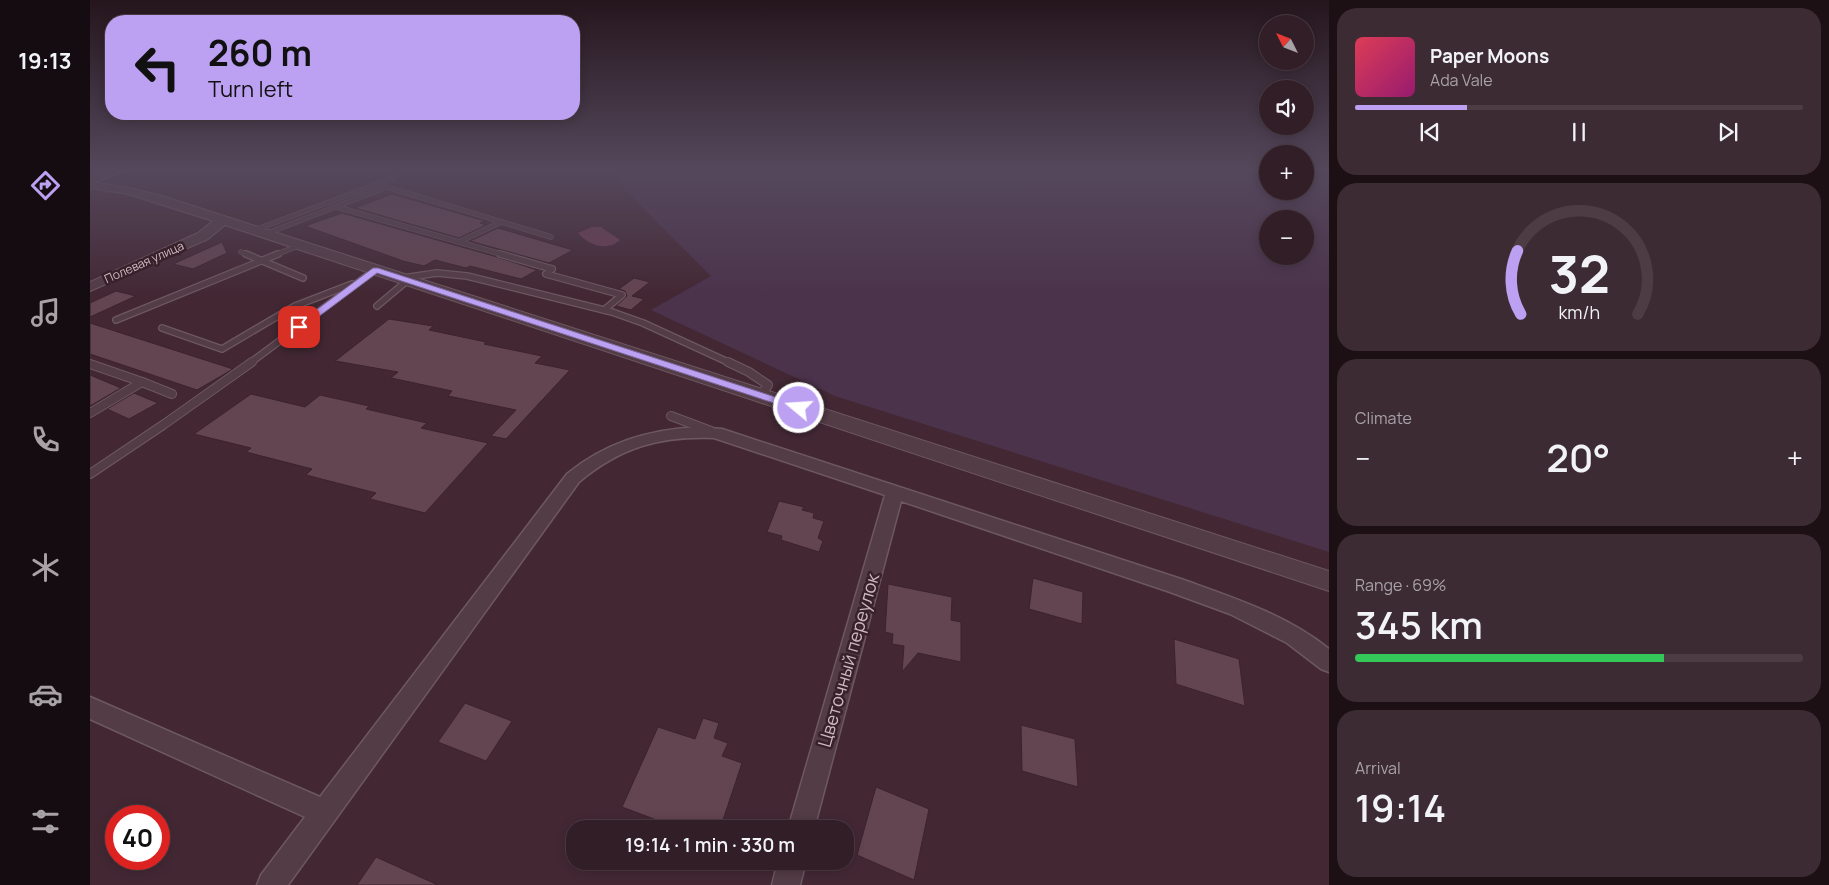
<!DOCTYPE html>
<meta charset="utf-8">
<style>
:root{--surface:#321e27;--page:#3d2b33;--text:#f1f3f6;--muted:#a8a2a7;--line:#4d3c44;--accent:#bca0f2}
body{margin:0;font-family:Manrope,sans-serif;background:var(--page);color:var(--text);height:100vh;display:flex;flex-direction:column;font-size:19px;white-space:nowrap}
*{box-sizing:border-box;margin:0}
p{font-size:16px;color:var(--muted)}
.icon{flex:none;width:28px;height:28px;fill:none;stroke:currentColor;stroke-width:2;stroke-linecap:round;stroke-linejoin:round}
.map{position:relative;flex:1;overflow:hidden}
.details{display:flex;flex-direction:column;gap:8px;padding:8px;background:#1c1015;width:500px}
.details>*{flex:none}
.hud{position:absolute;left:15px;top:15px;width:475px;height:105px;border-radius:20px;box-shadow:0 2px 12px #0003,0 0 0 1px var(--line);background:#bca0f2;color:#111;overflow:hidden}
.needle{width:32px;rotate:312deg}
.tools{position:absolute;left:1169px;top:15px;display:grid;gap:10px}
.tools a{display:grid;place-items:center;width:55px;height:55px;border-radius:50%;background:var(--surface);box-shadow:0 2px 12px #0003,0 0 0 1px var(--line);font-size:25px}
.speed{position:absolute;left:15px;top:805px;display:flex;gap:10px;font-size:25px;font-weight:700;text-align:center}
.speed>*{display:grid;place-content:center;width:65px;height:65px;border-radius:50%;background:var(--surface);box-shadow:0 2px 12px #0003,0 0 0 1px var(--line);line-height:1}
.speed .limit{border:8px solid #d22;background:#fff;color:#111}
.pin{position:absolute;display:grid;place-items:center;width:42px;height:42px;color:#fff;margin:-21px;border-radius:10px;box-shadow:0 2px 8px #0006}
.me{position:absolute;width:55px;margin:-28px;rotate:288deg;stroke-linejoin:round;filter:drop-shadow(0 0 4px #0008)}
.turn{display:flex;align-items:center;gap:18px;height:105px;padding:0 20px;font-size:22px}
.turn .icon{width:65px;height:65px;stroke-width:2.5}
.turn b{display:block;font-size:35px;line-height:42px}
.big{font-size:38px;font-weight:600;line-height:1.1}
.details .card{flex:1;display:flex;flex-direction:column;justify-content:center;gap:8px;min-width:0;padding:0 18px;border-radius:20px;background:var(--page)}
.details .dial{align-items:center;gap:0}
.dial svg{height:130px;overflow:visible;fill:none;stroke:var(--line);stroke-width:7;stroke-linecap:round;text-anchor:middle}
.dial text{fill:var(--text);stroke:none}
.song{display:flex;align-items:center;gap:15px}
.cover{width:60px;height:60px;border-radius:8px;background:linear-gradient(135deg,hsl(350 70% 55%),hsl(320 70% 35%))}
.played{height:5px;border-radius:2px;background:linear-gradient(90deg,var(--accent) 25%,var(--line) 25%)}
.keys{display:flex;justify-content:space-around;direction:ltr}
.heat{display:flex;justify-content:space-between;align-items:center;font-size:28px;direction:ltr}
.charge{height:8px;border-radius:4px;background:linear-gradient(90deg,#34c759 69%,var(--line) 0)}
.trip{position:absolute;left:476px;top:820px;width:288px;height:50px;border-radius:20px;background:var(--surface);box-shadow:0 2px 12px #0003,0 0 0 1px var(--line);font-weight:600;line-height:50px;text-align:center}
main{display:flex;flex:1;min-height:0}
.tab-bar{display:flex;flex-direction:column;width:90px;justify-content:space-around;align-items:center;background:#140c10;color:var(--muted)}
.tab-bar .icon{width:35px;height:35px}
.tab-bar .on{color:var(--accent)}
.tab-bar b{font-size:22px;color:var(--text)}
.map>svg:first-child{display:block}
</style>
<main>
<nav class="tab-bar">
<b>19:13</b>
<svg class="icon on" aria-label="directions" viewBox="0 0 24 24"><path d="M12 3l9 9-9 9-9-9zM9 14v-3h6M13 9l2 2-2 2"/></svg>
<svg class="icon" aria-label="music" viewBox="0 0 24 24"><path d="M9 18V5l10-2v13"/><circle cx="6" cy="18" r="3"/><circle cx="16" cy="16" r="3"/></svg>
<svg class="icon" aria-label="phone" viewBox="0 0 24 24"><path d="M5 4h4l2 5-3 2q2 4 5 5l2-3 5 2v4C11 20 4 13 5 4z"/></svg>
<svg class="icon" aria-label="climate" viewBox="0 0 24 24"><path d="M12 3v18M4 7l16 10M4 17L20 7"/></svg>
<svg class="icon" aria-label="car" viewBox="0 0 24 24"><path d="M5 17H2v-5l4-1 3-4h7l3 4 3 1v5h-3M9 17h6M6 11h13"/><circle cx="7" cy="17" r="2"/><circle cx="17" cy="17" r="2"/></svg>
<svg class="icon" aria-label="filters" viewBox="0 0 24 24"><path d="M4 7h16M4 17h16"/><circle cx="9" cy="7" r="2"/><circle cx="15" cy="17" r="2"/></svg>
</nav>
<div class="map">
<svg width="1239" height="885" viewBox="0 0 1239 885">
<rect width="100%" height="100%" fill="#432834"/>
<path fill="#4b334c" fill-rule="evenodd" d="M 522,169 L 1177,169 L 1178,191 L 1215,191 L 1215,169 L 1239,169 L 1239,552 L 745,396 L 561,310 L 621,276 L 537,192 ZM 1178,219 L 1215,219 L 1215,256 L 1178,256 Z"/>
<path fill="#6a3c50" d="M 502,227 L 511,227 L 530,240 C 517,252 498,245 488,233 Z"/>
<g fill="#634451" stroke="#3b232d">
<polygon points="302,194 395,221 390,223 396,225 369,238 265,208"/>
<polygon points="252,213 407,257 447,270 431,279 380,266 376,268 345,260 334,266 313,261 215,226"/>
<polygon points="408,228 483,250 459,263 380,241"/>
<polygon points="132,242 137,253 103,269 83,264"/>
<polygon points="544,278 560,282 542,296 554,299 541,310 526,306 537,296 535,291 529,289"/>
<polygon points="26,291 46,296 0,317 0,303"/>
<polygon points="299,319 343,326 339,330 396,342 394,344 452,356 445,363 480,370 416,439 401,436 426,410 358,396 362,391 301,378 308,372 245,361"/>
<polygon points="0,323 143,369 107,390 0,354"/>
<polygon points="0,375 31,388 0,406"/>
<polygon points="44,393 68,403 39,419 17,409"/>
<polygon points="161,394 215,407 230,395 279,406 276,409 337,423 331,428 398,443 335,513 280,499 286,493 216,475 222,469 156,452 161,448 104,434"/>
<polygon points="689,501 714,507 712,510 724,513 723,518 734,521 728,538 733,541 729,552 691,540 692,536 677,532"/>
<polygon points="943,578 993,592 992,624 939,609"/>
<polygon points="798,584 862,597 861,620 871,622 871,662 828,653 812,672 814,646 802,644 803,634 795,632"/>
<polygon points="1084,639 1149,659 1155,706 1086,684"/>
<polygon points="375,703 422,721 396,761 348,742"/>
<polygon points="613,718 629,723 624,738 638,743 632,756 652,763 630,829 578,829 580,825 532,807 568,727 605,739"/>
<polygon points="931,725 985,739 988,787 932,771"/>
<polygon points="786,787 839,809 824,880 767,855"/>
<polygon points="286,857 348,885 267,885"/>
</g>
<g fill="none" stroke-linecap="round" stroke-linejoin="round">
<g stroke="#6d5861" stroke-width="5.5">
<g id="service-far2">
<polyline points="247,207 414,255"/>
<polyline points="165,230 303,178 311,169"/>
<polyline points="175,234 297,187 461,237"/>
<polyline points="369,242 411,222"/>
<polyline points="151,252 159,255"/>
<polyline points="185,255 210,245"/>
</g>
</g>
<g stroke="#6d5861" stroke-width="8">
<g id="service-far1">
<polyline points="156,254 213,278"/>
<polyline points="410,254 462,269"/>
<polyline points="462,269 456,274 532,295 514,310"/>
<polyline points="313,278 347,273 377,276 522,312 553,323 640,363"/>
<polyline points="287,306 318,280"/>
<polyline points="26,320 188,254"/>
<polyline points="72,328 132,349 205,306 262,284"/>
<polyline points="160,363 285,270"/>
</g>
</g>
<g stroke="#6d5861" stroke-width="10">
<g id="service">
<polyline points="638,362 659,372 678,385 671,396"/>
<polyline points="0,364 52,382"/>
<polyline points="0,413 52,382 82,394"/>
<polyline points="581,416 621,431"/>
<polyline points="0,474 73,425 162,362"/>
</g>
</g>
<g stroke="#6d5861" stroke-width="3">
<g id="minor">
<polygon points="25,169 38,169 0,184 0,178"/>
<path d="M 607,427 L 632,429 L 1094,580 C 1144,598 1197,615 1239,649 L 1239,672 L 1231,669 L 1197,643 L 1140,614 L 1080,592 L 811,501 L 724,829 L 698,829 L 795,495 L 624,438 C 570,436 531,447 489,482 L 198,885 L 167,885 L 171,875 L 215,817 L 0,719 L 0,697 L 230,797 L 477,474 C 515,443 557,430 607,427 Z"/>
<polygon points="688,861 716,861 710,885 682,885"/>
</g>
</g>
<g stroke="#6d5861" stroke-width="2">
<polygon id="tertiary" points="0,182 39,188 72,196 1239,571 1239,591 135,225 118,239 0,291 0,282 108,233 123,221 38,194 0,188"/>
</g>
<use href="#service-far2" stroke="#533c46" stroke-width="4.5"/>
<use href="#service-far1" stroke="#533c46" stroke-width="5.5"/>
<use href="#service" stroke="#533c46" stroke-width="8"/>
<use href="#minor" fill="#533c46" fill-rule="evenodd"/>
<use href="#tertiary" fill="#533c46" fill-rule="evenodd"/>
</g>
<linearGradient id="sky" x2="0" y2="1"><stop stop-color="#25161d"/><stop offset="0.58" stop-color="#55485c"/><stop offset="1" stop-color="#55485c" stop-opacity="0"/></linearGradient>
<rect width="1239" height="293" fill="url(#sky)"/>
<polygon fill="#bca0f2" stroke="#7a689d" points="283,268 288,268 713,406 714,408 713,410 705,410 287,273 212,329 206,329 206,325"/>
<g text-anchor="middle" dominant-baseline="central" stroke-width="5" stroke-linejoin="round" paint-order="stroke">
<g font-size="12" fill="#cdbac1" stroke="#39212b">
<text transform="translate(54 262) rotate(-24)">Полевая улица</text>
</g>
<g font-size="18" fill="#cdbac1" stroke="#39212b">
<text transform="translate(758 660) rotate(-74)">Цветочный переулок</text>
</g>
</g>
</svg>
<div class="tools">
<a><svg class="needle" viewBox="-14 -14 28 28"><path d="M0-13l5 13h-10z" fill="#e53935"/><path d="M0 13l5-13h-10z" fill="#a8a2a7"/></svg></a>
<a><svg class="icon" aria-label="sound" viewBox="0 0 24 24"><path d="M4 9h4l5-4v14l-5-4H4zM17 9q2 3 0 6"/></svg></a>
<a>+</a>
<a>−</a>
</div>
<div class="speed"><div class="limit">40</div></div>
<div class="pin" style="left:209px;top:327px;background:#d93025"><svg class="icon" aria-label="arrive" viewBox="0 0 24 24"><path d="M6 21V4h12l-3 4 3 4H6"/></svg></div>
<svg class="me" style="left:709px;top:408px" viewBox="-20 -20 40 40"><circle r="17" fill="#bca0f2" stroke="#fff" stroke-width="3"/><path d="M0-11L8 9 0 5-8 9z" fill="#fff"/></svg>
<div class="trip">19:14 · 1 min · 330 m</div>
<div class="hud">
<div class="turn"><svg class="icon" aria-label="left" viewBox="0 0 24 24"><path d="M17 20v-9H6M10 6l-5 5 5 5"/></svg><div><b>260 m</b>Turn left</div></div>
</div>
</div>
<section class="details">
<div class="card">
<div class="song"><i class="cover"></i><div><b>Paper Moons</b><p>Ada Vale</p></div></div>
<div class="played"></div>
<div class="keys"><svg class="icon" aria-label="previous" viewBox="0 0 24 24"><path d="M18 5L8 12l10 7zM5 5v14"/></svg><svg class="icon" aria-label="pause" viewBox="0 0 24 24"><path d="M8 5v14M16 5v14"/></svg><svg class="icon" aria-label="next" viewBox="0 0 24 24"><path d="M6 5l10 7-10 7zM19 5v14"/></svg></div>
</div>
<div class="card dial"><svg viewBox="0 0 100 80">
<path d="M14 69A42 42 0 1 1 86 69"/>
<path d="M14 69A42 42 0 0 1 12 30" stroke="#bca0f2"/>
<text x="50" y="56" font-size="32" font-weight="700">32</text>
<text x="50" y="72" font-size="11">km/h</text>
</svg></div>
<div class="card"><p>Climate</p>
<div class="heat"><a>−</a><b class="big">20°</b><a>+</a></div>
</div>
<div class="card"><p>Range · 69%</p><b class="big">345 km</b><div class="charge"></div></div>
<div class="card"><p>Arrival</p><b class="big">19:14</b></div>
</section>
</main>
